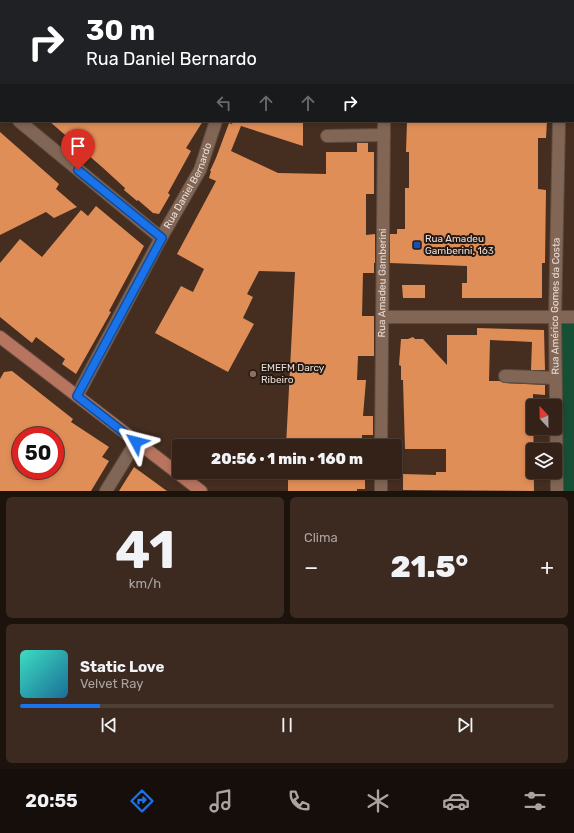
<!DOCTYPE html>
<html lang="pt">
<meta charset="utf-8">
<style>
:root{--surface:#342218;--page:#3c2a21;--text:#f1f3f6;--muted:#a9a4a2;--line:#4e3f37;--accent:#1a73e8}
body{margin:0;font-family:Rubik,sans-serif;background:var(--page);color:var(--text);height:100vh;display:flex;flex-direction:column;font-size:15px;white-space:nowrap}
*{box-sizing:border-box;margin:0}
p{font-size:13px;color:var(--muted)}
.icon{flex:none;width:22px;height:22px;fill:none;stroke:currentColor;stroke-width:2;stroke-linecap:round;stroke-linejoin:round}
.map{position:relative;height:491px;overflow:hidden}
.panel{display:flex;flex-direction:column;gap:6px;padding:6px;background:#1d130d;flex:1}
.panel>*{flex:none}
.guide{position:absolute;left:0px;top:0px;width:574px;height:122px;box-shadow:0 2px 6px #0003,0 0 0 1px var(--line);background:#202124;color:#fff;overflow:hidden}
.needle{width:26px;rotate:338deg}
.buttons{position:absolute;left:526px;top:399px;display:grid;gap:8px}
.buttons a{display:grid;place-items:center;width:36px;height:36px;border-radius:4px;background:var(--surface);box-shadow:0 2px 6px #0003,0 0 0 1px var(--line);font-size:20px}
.speed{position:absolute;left:12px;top:427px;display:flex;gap:8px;font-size:20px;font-weight:700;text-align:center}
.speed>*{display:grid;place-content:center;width:52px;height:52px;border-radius:50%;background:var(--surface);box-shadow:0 2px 6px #0003,0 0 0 1px var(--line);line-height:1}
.speed .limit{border:6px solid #d22;background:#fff;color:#111}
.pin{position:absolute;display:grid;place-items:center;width:34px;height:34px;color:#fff;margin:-41px -17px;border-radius:50% 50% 50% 0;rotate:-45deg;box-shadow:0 0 4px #0007}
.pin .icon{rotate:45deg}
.me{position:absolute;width:44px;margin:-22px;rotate:308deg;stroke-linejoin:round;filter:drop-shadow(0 0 3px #0008)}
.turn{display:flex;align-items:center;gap:14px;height:84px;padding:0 20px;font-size:18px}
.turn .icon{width:52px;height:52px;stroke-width:2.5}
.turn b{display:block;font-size:28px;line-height:34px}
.lanes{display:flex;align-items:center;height:38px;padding:0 20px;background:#0003;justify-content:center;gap:20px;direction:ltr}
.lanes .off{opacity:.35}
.big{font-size:30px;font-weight:800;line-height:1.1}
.panel .card{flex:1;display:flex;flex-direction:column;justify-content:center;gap:6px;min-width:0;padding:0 14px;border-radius:6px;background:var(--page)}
.panel .dial{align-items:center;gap:0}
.dial b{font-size:52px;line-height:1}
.song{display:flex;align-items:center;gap:12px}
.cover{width:48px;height:48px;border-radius:6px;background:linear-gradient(135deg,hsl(170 70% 55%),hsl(200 70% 35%))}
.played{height:4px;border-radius:2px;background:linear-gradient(90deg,var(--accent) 15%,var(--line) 15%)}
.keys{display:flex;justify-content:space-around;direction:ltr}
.heat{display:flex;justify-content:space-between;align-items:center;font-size:22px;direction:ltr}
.panel .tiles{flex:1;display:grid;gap:6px;grid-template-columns:1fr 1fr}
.card:last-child{grid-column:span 2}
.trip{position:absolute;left:172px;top:439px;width:230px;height:40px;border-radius:4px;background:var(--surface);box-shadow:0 2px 6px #0003,0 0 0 1px var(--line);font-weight:800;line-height:40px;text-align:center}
.tabs{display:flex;height:64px;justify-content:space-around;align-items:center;background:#150e0a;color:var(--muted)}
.tabs .icon{width:28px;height:28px}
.tabs .current{color:var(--accent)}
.tabs b{font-size:18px;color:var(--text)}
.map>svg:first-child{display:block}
</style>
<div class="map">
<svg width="574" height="491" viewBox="0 0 574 491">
<rect width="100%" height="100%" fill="#452e20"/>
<polygon fill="#164f33" points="555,314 574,314 574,491 558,491"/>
<g fill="#e08e58" fill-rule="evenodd">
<polygon points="49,121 203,121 186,148 191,151 168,193 170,195 159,214 153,213 138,200 137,201 124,190 125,188 102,167"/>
<polygon points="233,121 303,121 303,146 241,126 231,151 278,173 326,174 326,152 357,152 357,143 368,143 368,152 374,152 374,194 366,194 366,235 375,234 375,263 374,263 374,273 363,273 362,316 374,316 374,356 358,356 357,380 366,380 363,416 373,416 373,435 362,435 362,446 286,446 295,272 259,271 247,294 253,297 243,318 254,324 228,372 155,333 181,286 193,292 204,269 177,254 216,181 209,178 211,171 210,171 216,158 229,123 232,124"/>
<polygon points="407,121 547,121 546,138 538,138 538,189 546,190 545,263 542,263 542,298 462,298 462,283 467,283 467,266 390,263 390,234 397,234 397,229 405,229 405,188 409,188 409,152 406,152"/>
<polygon points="0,132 59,184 56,189 77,207 54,218 46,212 0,235"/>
<polygon points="96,206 144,246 109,311 111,312 76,374 62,364 65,359 36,337 32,343 0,317 0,263 20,239 42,257 81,210 88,216"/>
<polygon points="402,285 425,285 425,298 403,298"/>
<polygon points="477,328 544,330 545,370 531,370 532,342 490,340 489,381 500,381 505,383 545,385 545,395 533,394 534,491 403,490 403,474 436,475 436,472 446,472 446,449 405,449 403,380 401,380 401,366 399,365 401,339 408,339 413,337 415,339 423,339 447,365 447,335 477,335"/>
<path d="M 12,371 L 73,419 L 71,422 L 109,447 L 102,457 L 109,461 L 91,491 L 0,491 L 0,379 L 4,372 ZM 21,436 L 55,436 L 55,470 L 21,470 Z"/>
<polygon points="134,467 167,491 119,491"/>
<polygon points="288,472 365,472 365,489 357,489 357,491 288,491"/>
</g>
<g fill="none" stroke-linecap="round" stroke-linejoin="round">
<g stroke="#614d41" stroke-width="14">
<g id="minor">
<polyline points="225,0 225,1"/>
<polyline points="385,1 385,0"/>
<polyline points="562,1 562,0"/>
<polyline points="19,121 161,238"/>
<polyline points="327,136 384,135"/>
<polyline points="382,317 574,317"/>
<polyline points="505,376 555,378"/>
<path id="s1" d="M 77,396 L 161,238 L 200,170 L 216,121"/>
<path id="s2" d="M 381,446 L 384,121"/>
<polyline points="106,491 136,442"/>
<polyline points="381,491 381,472"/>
<path id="s3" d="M 557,491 L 555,318 L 559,121"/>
</g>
</g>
<g stroke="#614d41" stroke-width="14">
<g id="major">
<polyline points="163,1 164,0"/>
<polyline points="193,1 195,0"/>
<polyline points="0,102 1,102"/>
<polyline points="0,337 201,491"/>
</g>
</g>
<use href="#minor" stroke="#816656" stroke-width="12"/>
<use href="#major" stroke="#b7745e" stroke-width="12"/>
</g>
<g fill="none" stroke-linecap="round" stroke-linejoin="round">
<g stroke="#114b97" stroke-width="10">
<polyline id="route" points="78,170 162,238 77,396 136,442"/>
</g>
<use href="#route" stroke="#1a73e8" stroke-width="7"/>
</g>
<rect fill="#1a4fb4" stroke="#241913" stroke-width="1.5" x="413" y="241" width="8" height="8" rx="2"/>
<circle fill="#8d6e63" stroke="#241913" stroke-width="1.5" cx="253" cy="374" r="4"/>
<g text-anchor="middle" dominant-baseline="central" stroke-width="4" stroke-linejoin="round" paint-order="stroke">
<g font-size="10" fill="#ebdcd3" stroke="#241913">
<text stroke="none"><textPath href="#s1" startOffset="238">Rua Daniel Bernardo</textPath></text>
<text stroke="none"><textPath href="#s2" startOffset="163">Rua Amadeu Gamberini</textPath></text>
<text stroke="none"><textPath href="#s3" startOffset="185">Rua Américo Gomes da Costa</textPath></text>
</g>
<g font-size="10" fill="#ebdcd3" stroke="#241913" text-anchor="start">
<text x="425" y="239">Rua Amadeu<tspan x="425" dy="12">Gamberini, 163</tspan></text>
<text x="261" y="368">EMEFM Darcy<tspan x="261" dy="12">Ribeiro</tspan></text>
</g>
</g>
</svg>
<div class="buttons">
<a><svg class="needle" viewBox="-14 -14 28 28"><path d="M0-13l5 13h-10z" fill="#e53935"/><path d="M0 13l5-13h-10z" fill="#a9a4a2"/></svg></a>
<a><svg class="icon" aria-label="layers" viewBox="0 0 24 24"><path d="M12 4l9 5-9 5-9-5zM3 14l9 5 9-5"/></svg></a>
</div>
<div class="speed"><div class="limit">50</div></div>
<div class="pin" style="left:78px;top:170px;background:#d93025"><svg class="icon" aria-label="arrive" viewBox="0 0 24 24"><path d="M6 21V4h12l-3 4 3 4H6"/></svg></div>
<svg class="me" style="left:136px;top:442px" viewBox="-20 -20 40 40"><path d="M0-17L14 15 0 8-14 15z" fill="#1a73e8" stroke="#fff" stroke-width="4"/></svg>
<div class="trip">20:56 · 1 min · 160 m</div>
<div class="guide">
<div class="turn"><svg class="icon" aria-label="right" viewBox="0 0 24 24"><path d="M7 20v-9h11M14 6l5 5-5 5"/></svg><div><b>30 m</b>Rua Daniel Bernardo</div></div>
<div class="lanes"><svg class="icon off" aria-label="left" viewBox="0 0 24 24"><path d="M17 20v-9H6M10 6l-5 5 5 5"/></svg><svg class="icon off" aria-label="ahead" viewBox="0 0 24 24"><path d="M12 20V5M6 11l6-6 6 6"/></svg><svg class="icon off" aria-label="ahead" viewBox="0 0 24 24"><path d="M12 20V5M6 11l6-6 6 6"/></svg><svg class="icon" aria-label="right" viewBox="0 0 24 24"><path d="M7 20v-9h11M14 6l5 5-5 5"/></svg></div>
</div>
</div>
<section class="panel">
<div class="tiles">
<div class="card dial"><b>41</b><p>km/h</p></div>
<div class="card"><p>Clima</p>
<div class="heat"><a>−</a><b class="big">21.5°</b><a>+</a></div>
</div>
<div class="card">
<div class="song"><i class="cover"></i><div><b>Static Love</b><p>Velvet Ray</p></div></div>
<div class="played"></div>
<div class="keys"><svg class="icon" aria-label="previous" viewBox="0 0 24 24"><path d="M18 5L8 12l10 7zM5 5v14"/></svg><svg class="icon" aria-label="pause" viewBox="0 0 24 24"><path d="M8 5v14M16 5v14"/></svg><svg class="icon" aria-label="next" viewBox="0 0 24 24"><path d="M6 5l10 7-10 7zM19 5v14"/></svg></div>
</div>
</div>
</section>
<nav class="tabs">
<b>20:55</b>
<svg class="icon current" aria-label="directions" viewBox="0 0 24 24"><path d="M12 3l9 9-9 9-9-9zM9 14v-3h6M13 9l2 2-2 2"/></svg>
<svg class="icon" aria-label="music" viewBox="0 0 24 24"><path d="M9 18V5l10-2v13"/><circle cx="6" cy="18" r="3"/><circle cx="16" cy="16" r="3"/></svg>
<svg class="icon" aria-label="phone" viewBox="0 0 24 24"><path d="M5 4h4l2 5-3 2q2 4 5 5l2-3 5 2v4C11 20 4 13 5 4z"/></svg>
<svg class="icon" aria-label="climate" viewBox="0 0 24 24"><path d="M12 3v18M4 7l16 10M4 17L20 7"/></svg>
<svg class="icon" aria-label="car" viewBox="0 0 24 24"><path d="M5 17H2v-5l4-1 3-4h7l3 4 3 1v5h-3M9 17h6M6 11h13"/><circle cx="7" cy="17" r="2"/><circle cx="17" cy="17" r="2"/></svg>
<svg class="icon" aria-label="filters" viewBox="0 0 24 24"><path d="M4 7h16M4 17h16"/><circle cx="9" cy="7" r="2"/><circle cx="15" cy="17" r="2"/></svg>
</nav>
